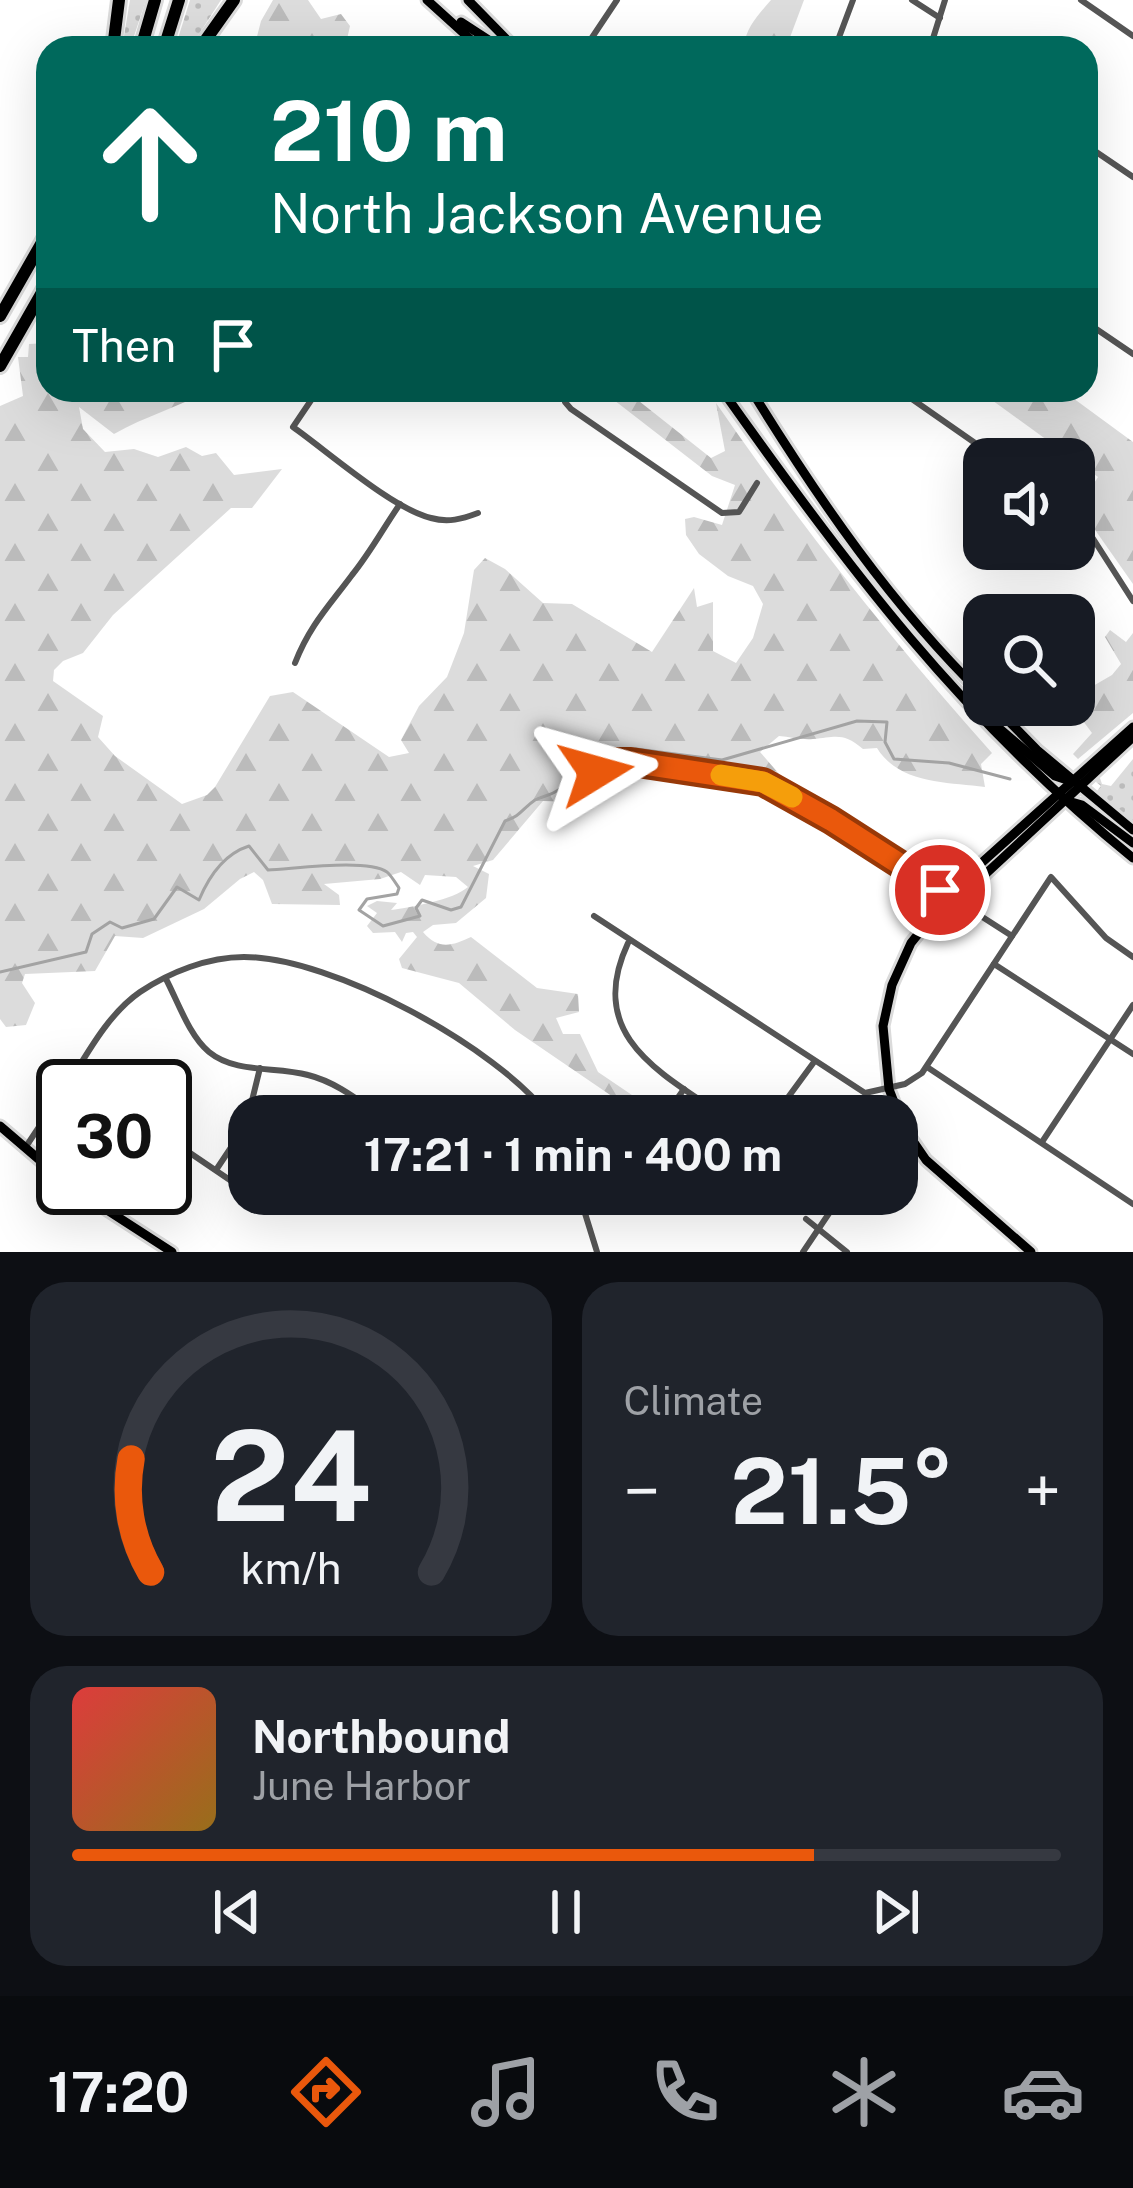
<!DOCTYPE html>
<meta charset="utf-8">
<style>
:root{--surface:#171b24;--page:#20242c;--text:#f1f3f6;--muted:#9ea1a6;--line:#363941;--accent:#ea580c}
body{margin:0;font-family:"Public Sans",sans-serif;background:var(--page);color:var(--text);height:100vh;display:flex;flex-direction:column;font-size:45px;white-space:nowrap}
*{box-sizing:border-box;margin:0}
p{font-size:39px;color:var(--muted)}
.icon{flex:none;width:66px;height:66px;fill:none;stroke:currentColor;stroke-width:2;stroke-linecap:round;stroke-linejoin:round}
.map{position:relative;height:1252px;overflow:hidden}
.drawer{display:flex;flex-direction:column;gap:30px;padding:30px;background:#0d0f14;flex:1}
.drawer>*{flex:none}
.banner{position:absolute;left:36px;top:36px;width:1062px;height:366px;border-radius:36px;box-shadow:0 12px 48px #0002;background:#00695c;color:#fff;overflow:hidden}
.fabs{position:absolute;left:963px;top:438px;display:grid;gap:24px}
.fabs a{display:grid;place-items:center;width:132px;height:132px;border-radius:24px;background:var(--surface);box-shadow:0 12px 48px #0002;font-size:60px}
.speed{position:absolute;left:36px;top:1059px;display:flex;gap:24px;font-size:60px;font-weight:700;text-align:center}
.speed>*{display:grid;place-content:center;width:156px;height:156px;border-radius:50%;background:var(--surface);box-shadow:0 12px 48px #0002;line-height:1}
.speed .limit{border:6px solid #111;border-radius:18px;background:#fff;color:#111}
.pin{position:absolute;display:grid;place-items:center;width:102px;height:102px;color:#fff;margin:-51px;border:6px solid #fff;border-radius:50%;box-shadow:0 3px 12px #0007}
.me{position:absolute;width:132px;margin:-66px;rotate:82deg;stroke-linejoin:round;filter:drop-shadow(0 0 9px #0008)}
.turn{display:flex;align-items:center;gap:42px;height:252px;padding:0 36px;font-size:54px}
.turn .icon{width:156px;height:156px;stroke-width:2.5}
.turn b{display:block;font-size:84px;line-height:102px}
.then{display:flex;align-items:center;height:114px;padding:0 36px;background:#0003;gap:24px;font-size:45px}
.big{font-size:90px;font-weight:700;line-height:1.1}
.drawer .tile{flex:1;display:flex;flex-direction:column;justify-content:center;gap:18px;min-width:0;padding:0 42px;border-radius:36px;background:var(--page)}
.drawer .dial{align-items:center;gap:0}
.dial svg{height:312px;overflow:visible;fill:none;stroke:var(--line);stroke-width:7;stroke-linecap:round;text-anchor:middle}
.dial text{fill:var(--text);stroke:none}
.song{display:flex;align-items:center;gap:36px}
.cover{width:144px;height:144px;border-radius:18px;background:linear-gradient(135deg,hsl(0 70% 55%),hsl(40 70% 35%))}
.played{height:12px;border-radius:6px;background:linear-gradient(90deg,var(--accent) 75%,var(--line) 75%)}
.keys{display:flex;justify-content:space-around;direction:ltr}
.heat{display:flex;justify-content:space-between;align-items:center;font-size:66px;direction:ltr}
.drawer .tiles{flex:1;display:grid;gap:30px;grid-template-columns:1fr 1fr}
.tile:last-child{grid-column:span 2}
.trip{position:absolute;left:228px;top:1095px;width:690px;height:120px;border-radius:36px;background:var(--surface);box-shadow:0 12px 48px #0002;font-weight:700;line-height:120px;text-align:center}
.dock{display:flex;height:192px;justify-content:space-around;align-items:center;background:#090b0e;color:var(--muted)}
.dock .icon{width:84px;height:84px}
.dock .active{color:var(--accent)}
.dock b{font-size:54px;color:var(--text)}
.map>svg:first-child{display:block}
</style>
<div class="map">
<svg width="1133" height="1252" viewBox="0 0 1133 1252">
<defs>
<pattern id="grass-dots" width="8" height="8" patternUnits="userSpaceOnUse" patternTransform="scale(3)"><rect width="8" height="8" fill="#dcdcdc"/><path d="M2 2h.1M6 6h.1" fill="none" stroke="#bbb" stroke-width="1.8" stroke-linecap="round"/></pattern>
<pattern id="forest-firs" width="22" height="20" patternUnits="userSpaceOnUse" patternTransform="scale(3)"><rect width="22" height="20" fill="#dcdcdc"/><path d="M5 1l3.5 6h-7zM16 11l3.5 6h-7z" fill="#bbb"/></pattern>
</defs>
<rect width="100%" height="100%" fill="#fff"/>
<g fill="url(#grass-dots)">
<polygon points="130,0 146,0 130,48 122,48"/>
<polygon points="190,0 221,0 190,48 175,48"/>
<polygon points="1133,759 1133,823 1099,796 1096,792 1101,786 1096,782 1099,775 1102,784 1111,786"/>
</g>
<g fill="url(#forest-firs)">
<polygon points="273,0 308,0 321,19 341,14 350,26 345,48 254,48 261,21"/>
<path d="M 771,0 L 804,0 L 786,48 L 745,48 C 743,30 760,13 771,0 Z"/>
<path d="M 48,343 L 48,390 L 208,390 C 178,408 145,416 114,434 L 79,407 L 83,429 L 105,452 L 134,449 L 158,457 L 186,447 L 202,456 L 216,453 L 234,475 L 282,469 L 252,508 L 231,508 L 113,615 L 83,653 L 63,661 L 54,670 L 53,681 L 103,716 L 98,737 L 115,756 L 182,804 L 207,795 L 215,787 L 270,696 L 293,692 L 389,757 L 409,753 L 401,740 L 419,706 L 447,677 L 464,633 L 474,570 L 485,558 L 505,569 L 543,603 L 572,604 L 652,652 L 694,588 L 697,607 L 713,602 L 713,651 L 736,663 L 753,638 L 763,604 L 753,586 L 728,576 L 699,554 L 686,535 L 685,519 L 694,517 L 722,525 L 735,485 L 712,476 L 601,390 L 625,390 L 711,458 L 725,451 L 716,403 C 801,526 892,641 992,753 L 981,764 L 985,787 C 947,782 899,784 877,748 L 863,749 C 843,732 836,737 813,739 C 802,740 790,737 779,736 L 760,752 L 780,775 C 738,765 639,743 601,762 C 586,770 572,790 560,802 L 543,801 L 493,860 L 473,866 L 489,874 L 486,898 L 456,923 L 433,925 L 423,932 C 438,950 452,946 471,937 L 537,988 L 578,994 L 579,1012 L 556,1018 L 563,1034 L 580,1034 L 598,1072 L 660,1114 L 657,1116 L 641,1116 L 515,1030 L 459,983 L 402,968 L 399,959 L 417,937 L 413,932 L 406,933 L 402,942 L 395,932 L 373,933 L 367,926 L 377,913 L 367,906 L 377,901 L 397,903 L 391,910 C 412,907 453,900 468,887 L 456,877 L 425,875 L 420,885 L 401,872 L 380,879 L 324,884 L 339,895 L 340,905 L 272,904 L 263,880 L 254,872 L 240,879 L 204,909 L 143,938 L 115,936 L 95,971 L 25,974 L 22,983 L 35,1003 L 26,1025 L 6,1027 L 0,1019 L 0,406 L 23,396 L 18,357 L 28,357 L 29,344 Z"/>
<polygon points="978,390 1062,390 1133,442 1133,584 1079,507 1098,477"/>
<polygon points="1110,630 1126,642 1133,633 1133,713 1078,759 1073,754 1092,733 1077,713 1062,705 1074,705 1074,697 1112,675 1121,664 1105,637"/>
</g>
<g fill="none" stroke-linecap="round" stroke-linejoin="round">
<path stroke="#a3a3a3" stroke-width="3" d="M 0,972 L 86,952 L 92,934 L 110,922 L 122,928 L 154,919 L 177,887 L 199,900 C 209,876 224,854 249,846 L 268,870 C 294,869 367,858 387,872 C 390,874 397,885 399,888 L 397,894 L 367,899 L 359,910 L 383,926 L 420,916 L 416,908 L 422,900 L 451,910 L 461,907 L 505,821 C 521,816 523,808 535,800 C 541,797 547,796 553,793 C 584,777 600,754 636,749 L 722,760 L 857,721 L 887,722 L 885,742 L 894,759 L 949,763 L 1010,779"/>
<g stroke="#dbdbdb" stroke-width="15">
<g id="major">
<polyline points="427,0 480,48"/>
<polyline points="468,0 515,48"/>
<polyline points="461,22 501,48"/>
<path d="M 722,390 C 847,567 963,720 1133,858"/>
<path d="M 751,390 C 819,500 891,605 984,696"/>
<polyline points="993,705 1037,750 1133,830"/>
<polyline points="987,718 1055,776 1067,780"/>
<polyline points="1068,801 1082,805 1133,843"/>
<polyline points="951,897 965,893 1133,737"/>
<polyline points="0,1126 63,1180"/>
<polyline points="73,1188 172,1252"/>
<polyline points="1031,1252 926,1160 904,1128 889,1089 883,1026 892,985 911,943 959,883 1133,727"/>
</g>
</g>
<g stroke="#dbdbdb" stroke-width="18">
<g id="highway">
<polyline points="113,48 119,0"/>
<polyline points="141,48 155,0"/>
<polyline points="164,48 179,0"/>
<polyline points="200,48 234,0"/>
<polyline points="0,316 48,232"/>
<polyline points="0,366 48,282"/>
</g>
</g>
<g stroke="#555" stroke-width="6">
<polyline points="912,0 940,18"/>
<polyline points="1081,0 1133,36"/>
<polyline points="585,48 617,0"/>
<polyline points="835,48 853,0"/>
<polyline points="930,48 945,0"/>
<polyline points="1086,145 1133,177"/>
<polyline points="1086,322 1133,354"/>
<path d="M 318,390 L 293,427 C 327,451 393,509 431,518 C 448,523 462,519 478,513"/>
<polyline points="571,390 565,402 571,409 722,513 739,512 757,483"/>
<polyline points="899,390 998,459"/>
<polyline points="1074,515 1092,537 1133,601"/>
<path d="M 295,663 C 310,625 329,606 352,575 C 370,553 384,527 400,504"/>
<polyline points="579,794 596,772 620,761 763,782 831,820 1012,936"/>
<polyline points="594,916 865,1093 905,1084 922,1073 1051,877 1106,938 1133,957"/>
<path d="M 628,943 C 585,1035 659,1072 724,1116"/>
<polyline points="994,964 1133,1054"/>
<path d="M 166,979 C 178,1002 189,1035 209,1052 C 236,1074 276,1066 308,1075 C 336,1082 358,1100 381,1116"/>
<polyline points="927,1067 1133,1204"/>
<polyline points="74,1075 90,1086"/>
<path d="M 67,1086 C 87,1054 108,1014 140,992 C 170,972 208,957 244,957 C 332,957 497,1047 549,1116"/>
<polyline points="665,1116 684,1089"/>
<polyline points="769,1116 778,1111 814,1062"/>
<polyline points="165,1136 249,1193"/>
<polyline points="1042,1142 1133,1005"/>
<polyline points="25,1148 63,1091"/>
<polyline points="216,1170 246,1125 260,1068"/>
<polyline points="250,1194 263,1203"/>
<polyline points="579,1194 597,1252"/>
<polyline points="683,1194 703,1209"/>
<polyline points="806,1219 847,1252"/>
<polyline points="803,1252 842,1194"/>
</g>
<use href="#major" stroke="#000" stroke-width="9"/>
<use href="#highway" stroke="#000" stroke-width="12"/>
</g>
<g fill="none" stroke-linecap="round" stroke-linejoin="round">
<g stroke="#983908" stroke-width="30">
<polyline id="route" points="596,772 614,762 631,762 763,782 831,820 940,890"/>
</g>
<use href="#route" stroke="#ea580c" stroke-width="21"/>
<polyline stroke="#f59e0b" stroke-width="21" points="721,775 763,782 792,797"/>
</g>
</svg>
<div class="fabs">
<a><svg class="icon" aria-label="sound" viewBox="0 0 24 24"><path d="M4 9h4l5-4v14l-5-4H4zM17 9q2 3 0 6"/></svg></a>
<a><svg class="icon" aria-label="search" viewBox="0 0 24 24"><circle cx="10" cy="10" r="6"/><path d="M15 15l6 6"/></svg></a>
</div>
<div class="speed"><div class="limit">30</div></div>
<div class="pin" style="left:940px;top:890px;background:#d93025"><svg class="icon" aria-label="arrive" viewBox="0 0 24 24"><path d="M6 21V4h12l-3 4 3 4H6"/></svg></div>
<svg class="me" style="left:596px;top:772px" viewBox="-20 -20 40 40"><path d="M0-17L14 15 0 8-14 15z" fill="#ea580c" stroke="#fff" stroke-width="4"/></svg>
<div class="trip">17:21 · 1 min · 400 m</div>
<div class="banner">
<div class="turn"><svg class="icon" aria-label="ahead" viewBox="0 0 24 24"><path d="M12 20V5M6 11l6-6 6 6"/></svg><div><b>210 m</b>North Jackson Avenue</div></div>
<div class="then">Then<svg class="icon" aria-label="arrive" viewBox="0 0 24 24"><path d="M6 21V4h12l-3 4 3 4H6"/></svg></div>
</div>
</div>
<section class="drawer">
<div class="tiles">
<div class="tile dial"><svg viewBox="0 0 100 80">
<path d="M14 69A42 42 0 1 1 86 69"/>
<path d="M14 69A42 42 0 0 1 9 40" stroke="#ea580c"/>
<text x="50" y="56" font-size="32" font-weight="700">24</text>
<text x="50" y="72" font-size="11">km/h</text>
</svg></div>
<div class="tile"><p>Climate</p>
<div class="heat"><a>−</a><b class="big">21.5°</b><a>+</a></div>
</div>
<div class="tile">
<div class="song"><i class="cover"></i><div><b>Northbound</b><p>June Harbor</p></div></div>
<div class="played"></div>
<div class="keys"><svg class="icon" aria-label="previous" viewBox="0 0 24 24"><path d="M18 5L8 12l10 7zM5 5v14"/></svg><svg class="icon" aria-label="pause" viewBox="0 0 24 24"><path d="M8 5v14M16 5v14"/></svg><svg class="icon" aria-label="next" viewBox="0 0 24 24"><path d="M6 5l10 7-10 7zM19 5v14"/></svg></div>
</div>
</div>
</section>
<nav class="dock">
<b>17:20</b>
<svg class="icon active" aria-label="directions" viewBox="0 0 24 24"><path d="M12 3l9 9-9 9-9-9zM9 14v-3h6M13 9l2 2-2 2"/></svg>
<svg class="icon" aria-label="music" viewBox="0 0 24 24"><path d="M9 18V5l10-2v13"/><circle cx="6" cy="18" r="3"/><circle cx="16" cy="16" r="3"/></svg>
<svg class="icon" aria-label="phone" viewBox="0 0 24 24"><path d="M5 4h4l2 5-3 2q2 4 5 5l2-3 5 2v4C11 20 4 13 5 4z"/></svg>
<svg class="icon" aria-label="climate" viewBox="0 0 24 24"><path d="M12 3v18M4 7l16 10M4 17L20 7"/></svg>
<svg class="icon" aria-label="car" viewBox="0 0 24 24"><path d="M5 17H2v-5l4-1 3-4h7l3 4 3 1v5h-3M9 17h6M6 11h13"/><circle cx="7" cy="17" r="2"/><circle cx="17" cy="17" r="2"/></svg>
</nav>
